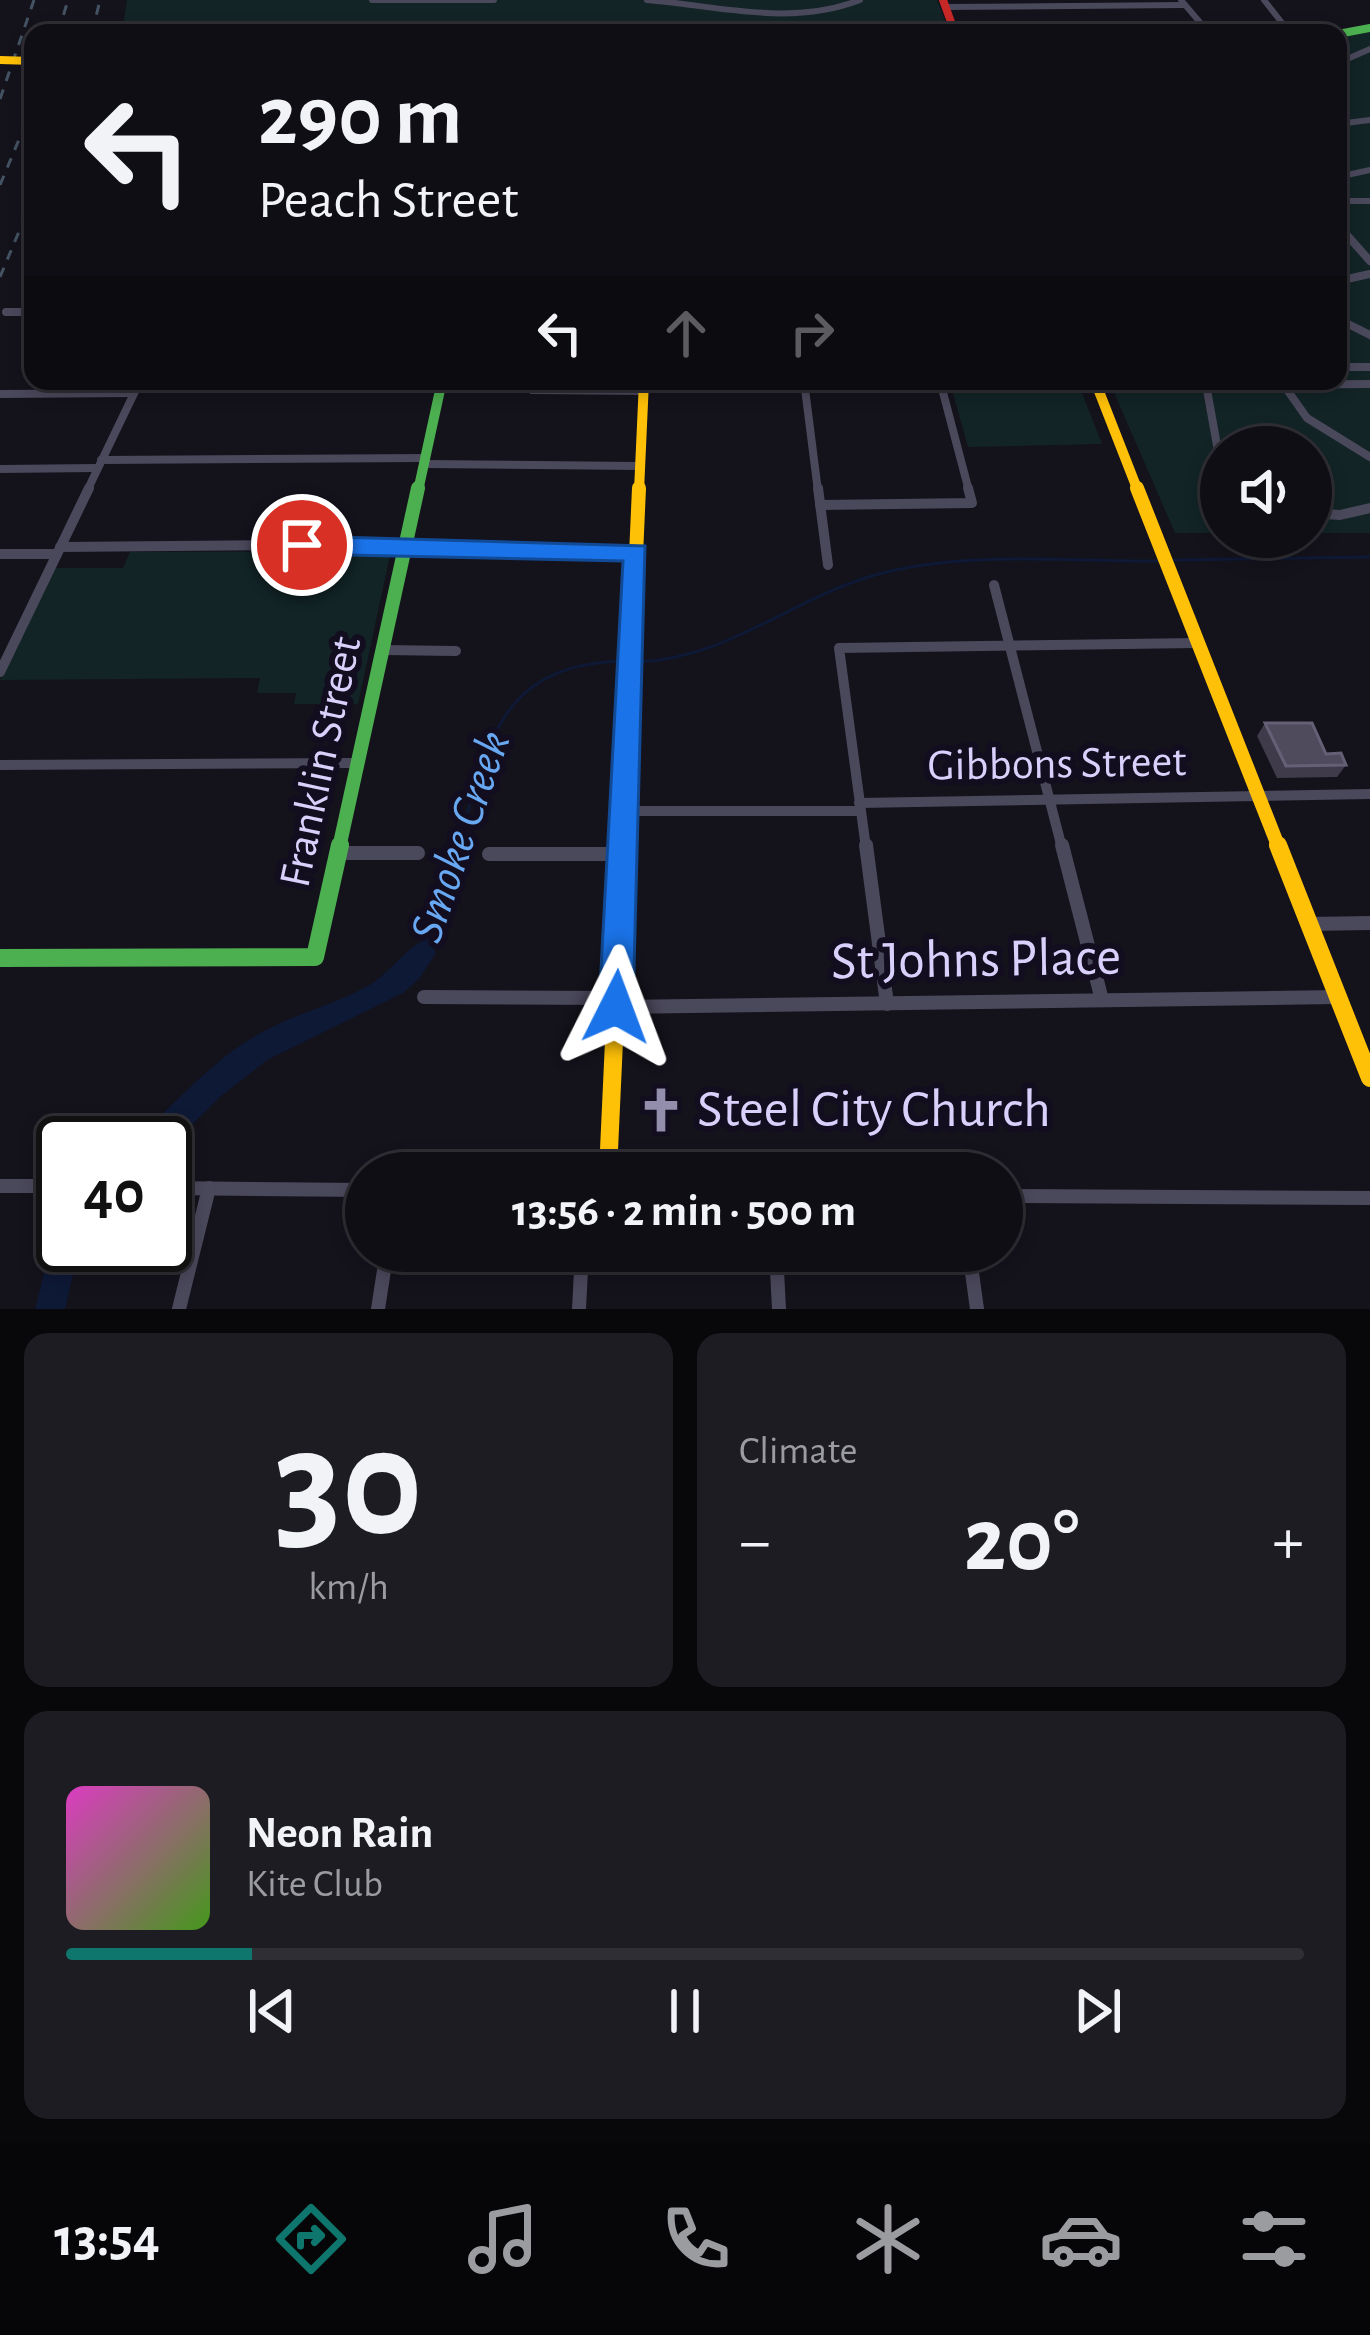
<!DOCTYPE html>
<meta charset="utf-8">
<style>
:root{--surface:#0f0e14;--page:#1d1c22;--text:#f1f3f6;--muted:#9b9ca0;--line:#2f2e34;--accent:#0f766e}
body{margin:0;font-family:"Alegreya Sans",sans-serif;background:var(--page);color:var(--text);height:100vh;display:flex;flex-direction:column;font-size:45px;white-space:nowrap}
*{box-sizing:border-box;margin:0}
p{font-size:39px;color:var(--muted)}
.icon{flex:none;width:66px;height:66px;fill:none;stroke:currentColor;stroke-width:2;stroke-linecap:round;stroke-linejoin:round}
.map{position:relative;height:1309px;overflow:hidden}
.details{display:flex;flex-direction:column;gap:24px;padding:24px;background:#08080b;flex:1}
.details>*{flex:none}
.hud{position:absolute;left:24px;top:24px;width:1323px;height:366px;border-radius:24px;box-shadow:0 6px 18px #0003,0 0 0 3px var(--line);background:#0f0e14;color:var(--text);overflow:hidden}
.buttons{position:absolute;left:1200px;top:426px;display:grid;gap:24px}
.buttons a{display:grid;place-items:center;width:132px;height:132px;border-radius:50%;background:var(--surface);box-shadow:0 6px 18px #0003,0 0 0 3px var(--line);font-size:60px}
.speed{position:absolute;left:36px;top:1116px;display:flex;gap:24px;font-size:60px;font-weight:700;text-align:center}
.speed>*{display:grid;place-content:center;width:156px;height:156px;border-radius:50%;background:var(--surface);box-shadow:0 6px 18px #0003,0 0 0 3px var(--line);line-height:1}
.speed .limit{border:6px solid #111;border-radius:18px;background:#fff;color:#111}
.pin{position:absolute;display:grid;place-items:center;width:102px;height:102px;color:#fff;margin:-51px;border:6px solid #fff;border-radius:50%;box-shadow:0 3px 12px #0007}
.me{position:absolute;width:132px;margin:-66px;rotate:3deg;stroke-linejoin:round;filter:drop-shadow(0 0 9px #0008)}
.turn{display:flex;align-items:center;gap:42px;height:252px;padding:0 36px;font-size:54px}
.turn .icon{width:156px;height:156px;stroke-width:2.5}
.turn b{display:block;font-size:84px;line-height:102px}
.lanes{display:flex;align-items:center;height:114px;padding:0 36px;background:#0003;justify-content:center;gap:60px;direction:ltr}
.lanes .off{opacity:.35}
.big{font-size:90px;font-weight:700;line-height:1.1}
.details .widget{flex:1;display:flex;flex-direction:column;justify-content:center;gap:18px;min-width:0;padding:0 42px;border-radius:24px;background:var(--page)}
.details .dial{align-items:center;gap:0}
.dial b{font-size:156px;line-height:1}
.song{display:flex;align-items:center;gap:36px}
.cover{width:144px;height:144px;border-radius:18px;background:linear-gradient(135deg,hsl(310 70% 55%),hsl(100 70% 35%))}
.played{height:12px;border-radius:6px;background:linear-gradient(90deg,var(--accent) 15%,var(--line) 15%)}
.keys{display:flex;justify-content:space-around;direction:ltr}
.heat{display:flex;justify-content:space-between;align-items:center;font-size:66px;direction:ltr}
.details .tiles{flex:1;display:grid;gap:24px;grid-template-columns:1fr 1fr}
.widget:last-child{grid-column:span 2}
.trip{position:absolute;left:345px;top:1152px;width:678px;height:120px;border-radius:60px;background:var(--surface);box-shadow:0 6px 18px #0003,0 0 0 3px var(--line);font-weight:700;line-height:120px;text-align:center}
.tabs{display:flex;height:192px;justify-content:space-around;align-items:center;background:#060608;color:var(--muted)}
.tabs .icon{width:84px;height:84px}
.tabs .selected{color:var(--accent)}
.tabs b{font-size:54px;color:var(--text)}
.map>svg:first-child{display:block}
</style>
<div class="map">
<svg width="1370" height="1309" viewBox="0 0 1370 1309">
<rect width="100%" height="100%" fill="#14121b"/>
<g fill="#122426">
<polygon points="127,0 937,0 947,26 390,25 386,33 122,33"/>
<polygon points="1370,32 1370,533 1311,533 1311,447 1221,447 1221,533 1175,533 1109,381 1338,381 1338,38"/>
<polygon points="1079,385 1102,444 968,447 951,386"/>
<polygon points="391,551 358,704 294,704 296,693 257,693 260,678 0,680 53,568 123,568 130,552"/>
</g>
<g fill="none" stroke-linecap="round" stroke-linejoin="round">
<g stroke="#0e1936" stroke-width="3">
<polyline points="1174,560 1370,557"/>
<path d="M 636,662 C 728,659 790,599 875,575 C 963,550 1067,562 1158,561"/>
<path d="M 457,848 C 489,746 495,663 627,661"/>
</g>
<polyline stroke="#0e1936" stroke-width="4.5" points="423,953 458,845"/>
<g fill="#0e1936" fill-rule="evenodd">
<path d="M 423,941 L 432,945 L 436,953 L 419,979 L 403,993 L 267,1060 L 220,1097 L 165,1151 L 165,1143 L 139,1143 L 143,1133 C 181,1097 217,1056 264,1031 C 296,1014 333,1005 366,987 C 387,976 406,948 423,941 Z"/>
<polygon points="63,1231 63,1245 80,1245 65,1309 35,1309 54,1234"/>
</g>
<g stroke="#4a485b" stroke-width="6">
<polyline points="372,0 494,0"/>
<path d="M 647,0 C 720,6 790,27 860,0"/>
<polyline points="1181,0 1209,33"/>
<polyline points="1264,0 1290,33"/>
<polyline points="945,7 1184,5"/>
<polyline points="511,27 953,27"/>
<polyline points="1338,63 1370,49"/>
<polyline points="1338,124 1370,120"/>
<polyline points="1338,177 1370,170"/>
<polyline points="1338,201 1370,201"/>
</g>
<g stroke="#4a485b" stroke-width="8">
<polyline points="1338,225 1370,261"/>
<polyline points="1338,281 1370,274"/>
<polyline points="6,312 33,312"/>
<polyline points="1338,319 1370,335"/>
<polyline points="1338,367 1370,367"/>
<polyline points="804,381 818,491"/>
<polyline points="940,381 969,491"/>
<polyline points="1206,384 1221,468"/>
<polyline points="1283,384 1307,418 1370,457"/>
<polyline points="1097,386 1370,384"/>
<polyline points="532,390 644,391"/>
<polyline points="0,394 134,393"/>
<polyline points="101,460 425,458"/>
<polyline points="424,464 640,466"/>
<polyline points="0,469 97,468"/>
<polyline points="87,491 140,381"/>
</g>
<g stroke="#4a485b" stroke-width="10">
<polyline points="818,488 828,565"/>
<polyline points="820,505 972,503 968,488"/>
<polyline points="1311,513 1340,515 1370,508"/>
<polyline points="60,547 406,544"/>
<polyline points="405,551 636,552"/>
<polyline points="0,554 57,554"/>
<polyline points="994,585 1062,848"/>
<polyline points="383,650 456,651"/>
<polyline points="0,672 89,488"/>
<polyline points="0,765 358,763"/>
<polyline points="859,803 1370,794"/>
<polyline points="625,811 860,811"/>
<polyline points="866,848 839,648 1197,643"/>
</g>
<g stroke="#4a485b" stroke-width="14">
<polyline points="866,845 887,1004"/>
<polyline points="1062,845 1102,1000"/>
<polyline points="338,853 418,853"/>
<polyline points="489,854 623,854"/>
<polyline points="1308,924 1370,923"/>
<polyline points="424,997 616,998"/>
<polyline points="616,1007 1337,997"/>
<polyline points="0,1186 63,1186"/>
<polyline points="165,1188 366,1190"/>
<polyline points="1002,1196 1370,1198"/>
<polyline points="776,1251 779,1309"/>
<polyline points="969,1251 977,1309"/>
<polyline points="179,1309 209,1188"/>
<polyline points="378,1309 387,1251"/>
<polyline points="579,1309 582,1251"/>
</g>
<polyline stroke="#4caf50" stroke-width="8" points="1338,34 1370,28"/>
<polyline stroke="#4caf50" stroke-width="10" points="418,491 442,381"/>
<polyline stroke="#4caf50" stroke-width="14" points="339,848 418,488"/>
<polyline stroke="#4caf50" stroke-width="18" points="0,958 315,957 340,845"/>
<g stroke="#ffc107" stroke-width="10">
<polyline points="1095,381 1138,491"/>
<polyline points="639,491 644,381"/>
</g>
<g stroke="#ffc107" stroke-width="14">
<polyline points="1137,488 1279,848"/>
<polyline points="623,848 639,488"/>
</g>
<g stroke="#ffc107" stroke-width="18">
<polyline points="1278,845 1370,1078"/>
<polyline points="602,1173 609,1150 623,845"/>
</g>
<polyline stroke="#c62828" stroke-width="8" points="943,0 955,33"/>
<g stroke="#445363" stroke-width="3" stroke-dasharray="10 9" stroke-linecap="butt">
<polyline points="58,33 68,0"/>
<polyline points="92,33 100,0"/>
<polyline points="0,99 34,0"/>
<polyline points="0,185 33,106"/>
<polyline points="0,277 33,198"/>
</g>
<polyline stroke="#ffc107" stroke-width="8" points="0,60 33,61"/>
</g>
<polygon fill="#3f3b4a" points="1265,723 1326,754 1346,765 1337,777 1277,778 1257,736"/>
<g fill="#4f4b5d" stroke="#656076" stroke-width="3">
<polygon points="535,23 555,25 571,33 547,33"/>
<polygon points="1265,723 1312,723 1326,754 1341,753 1346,765 1286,766"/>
</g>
<polygon fill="#1a73e8" stroke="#114b97" stroke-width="3" points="302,536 645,546 633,1007 628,1019 616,1024 604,1019 599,1007 623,561 302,554 290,545"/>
<defs>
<g id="church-bare" transform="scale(3.6)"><path d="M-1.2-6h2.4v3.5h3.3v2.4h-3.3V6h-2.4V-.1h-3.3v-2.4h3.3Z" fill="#948ead" stroke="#130e1f" stroke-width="2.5" paint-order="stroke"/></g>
</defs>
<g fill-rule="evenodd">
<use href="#church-bare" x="661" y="1110"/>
</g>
<g text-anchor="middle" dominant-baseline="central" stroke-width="12" stroke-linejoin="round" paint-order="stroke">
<g font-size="45" fill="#d9d0fb" stroke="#130e1f">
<text transform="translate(321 762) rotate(-78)">Franklin Street</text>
<text transform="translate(1057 764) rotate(-1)">Gibbons Street</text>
</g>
<g font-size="48" font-style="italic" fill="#68a7f2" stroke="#130e1f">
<text transform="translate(461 837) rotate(-71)">Smoke Creek</text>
</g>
<g font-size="54" fill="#d9d0fb" stroke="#130e1f">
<text transform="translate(976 960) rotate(-1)">St Johns Place</text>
</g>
<g font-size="54" fill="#d9d0fb" stroke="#130e1f" text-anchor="start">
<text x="697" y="1110">Steel City Church</text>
</g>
</g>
</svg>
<div class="buttons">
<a><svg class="icon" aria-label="sound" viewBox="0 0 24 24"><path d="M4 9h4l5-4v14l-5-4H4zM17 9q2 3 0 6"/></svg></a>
</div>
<div class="speed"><div class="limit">40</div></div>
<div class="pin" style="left:302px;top:545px;background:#d93025"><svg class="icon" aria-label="arrive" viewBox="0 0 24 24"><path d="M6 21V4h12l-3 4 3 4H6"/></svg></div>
<svg class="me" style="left:616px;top:1007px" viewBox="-20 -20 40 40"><path d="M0-17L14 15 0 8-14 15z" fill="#1a73e8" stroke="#fff" stroke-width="4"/></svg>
<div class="trip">13:56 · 2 min · 500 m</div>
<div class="hud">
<div class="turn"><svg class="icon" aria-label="left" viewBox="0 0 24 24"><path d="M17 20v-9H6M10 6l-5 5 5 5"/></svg><div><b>290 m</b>Peach Street</div></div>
<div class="lanes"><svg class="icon" aria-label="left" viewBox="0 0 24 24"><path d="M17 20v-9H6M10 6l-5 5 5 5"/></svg><svg class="icon off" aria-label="ahead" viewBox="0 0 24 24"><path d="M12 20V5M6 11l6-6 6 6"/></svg><svg class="icon off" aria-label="right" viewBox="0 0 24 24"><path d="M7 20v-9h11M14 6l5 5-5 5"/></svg></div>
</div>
</div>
<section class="details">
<div class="tiles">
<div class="widget dial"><b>30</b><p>km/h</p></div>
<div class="widget"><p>Climate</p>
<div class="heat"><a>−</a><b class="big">20°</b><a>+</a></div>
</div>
<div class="widget">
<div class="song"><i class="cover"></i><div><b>Neon Rain</b><p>Kite Club</p></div></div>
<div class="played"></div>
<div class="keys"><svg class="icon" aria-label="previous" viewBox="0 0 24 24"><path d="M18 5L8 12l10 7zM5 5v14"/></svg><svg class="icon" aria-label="pause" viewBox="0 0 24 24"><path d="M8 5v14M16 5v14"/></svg><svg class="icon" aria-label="next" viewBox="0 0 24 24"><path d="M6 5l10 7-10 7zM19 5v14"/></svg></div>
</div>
</div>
</section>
<nav class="tabs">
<b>13:54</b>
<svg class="icon selected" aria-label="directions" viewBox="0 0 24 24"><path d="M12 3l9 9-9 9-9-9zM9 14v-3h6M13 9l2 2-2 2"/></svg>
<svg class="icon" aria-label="music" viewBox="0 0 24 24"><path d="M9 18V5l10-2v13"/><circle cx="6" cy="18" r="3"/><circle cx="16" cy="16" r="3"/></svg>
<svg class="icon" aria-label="phone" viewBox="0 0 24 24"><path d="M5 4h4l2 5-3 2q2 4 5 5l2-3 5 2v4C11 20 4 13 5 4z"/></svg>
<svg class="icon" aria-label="climate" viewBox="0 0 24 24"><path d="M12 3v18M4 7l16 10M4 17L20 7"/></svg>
<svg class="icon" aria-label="car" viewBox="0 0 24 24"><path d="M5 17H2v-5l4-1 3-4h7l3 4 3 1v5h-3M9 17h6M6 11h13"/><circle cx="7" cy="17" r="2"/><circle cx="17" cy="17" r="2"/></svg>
<svg class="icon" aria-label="filters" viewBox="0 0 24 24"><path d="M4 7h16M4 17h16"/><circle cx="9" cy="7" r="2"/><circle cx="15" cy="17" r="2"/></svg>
</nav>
